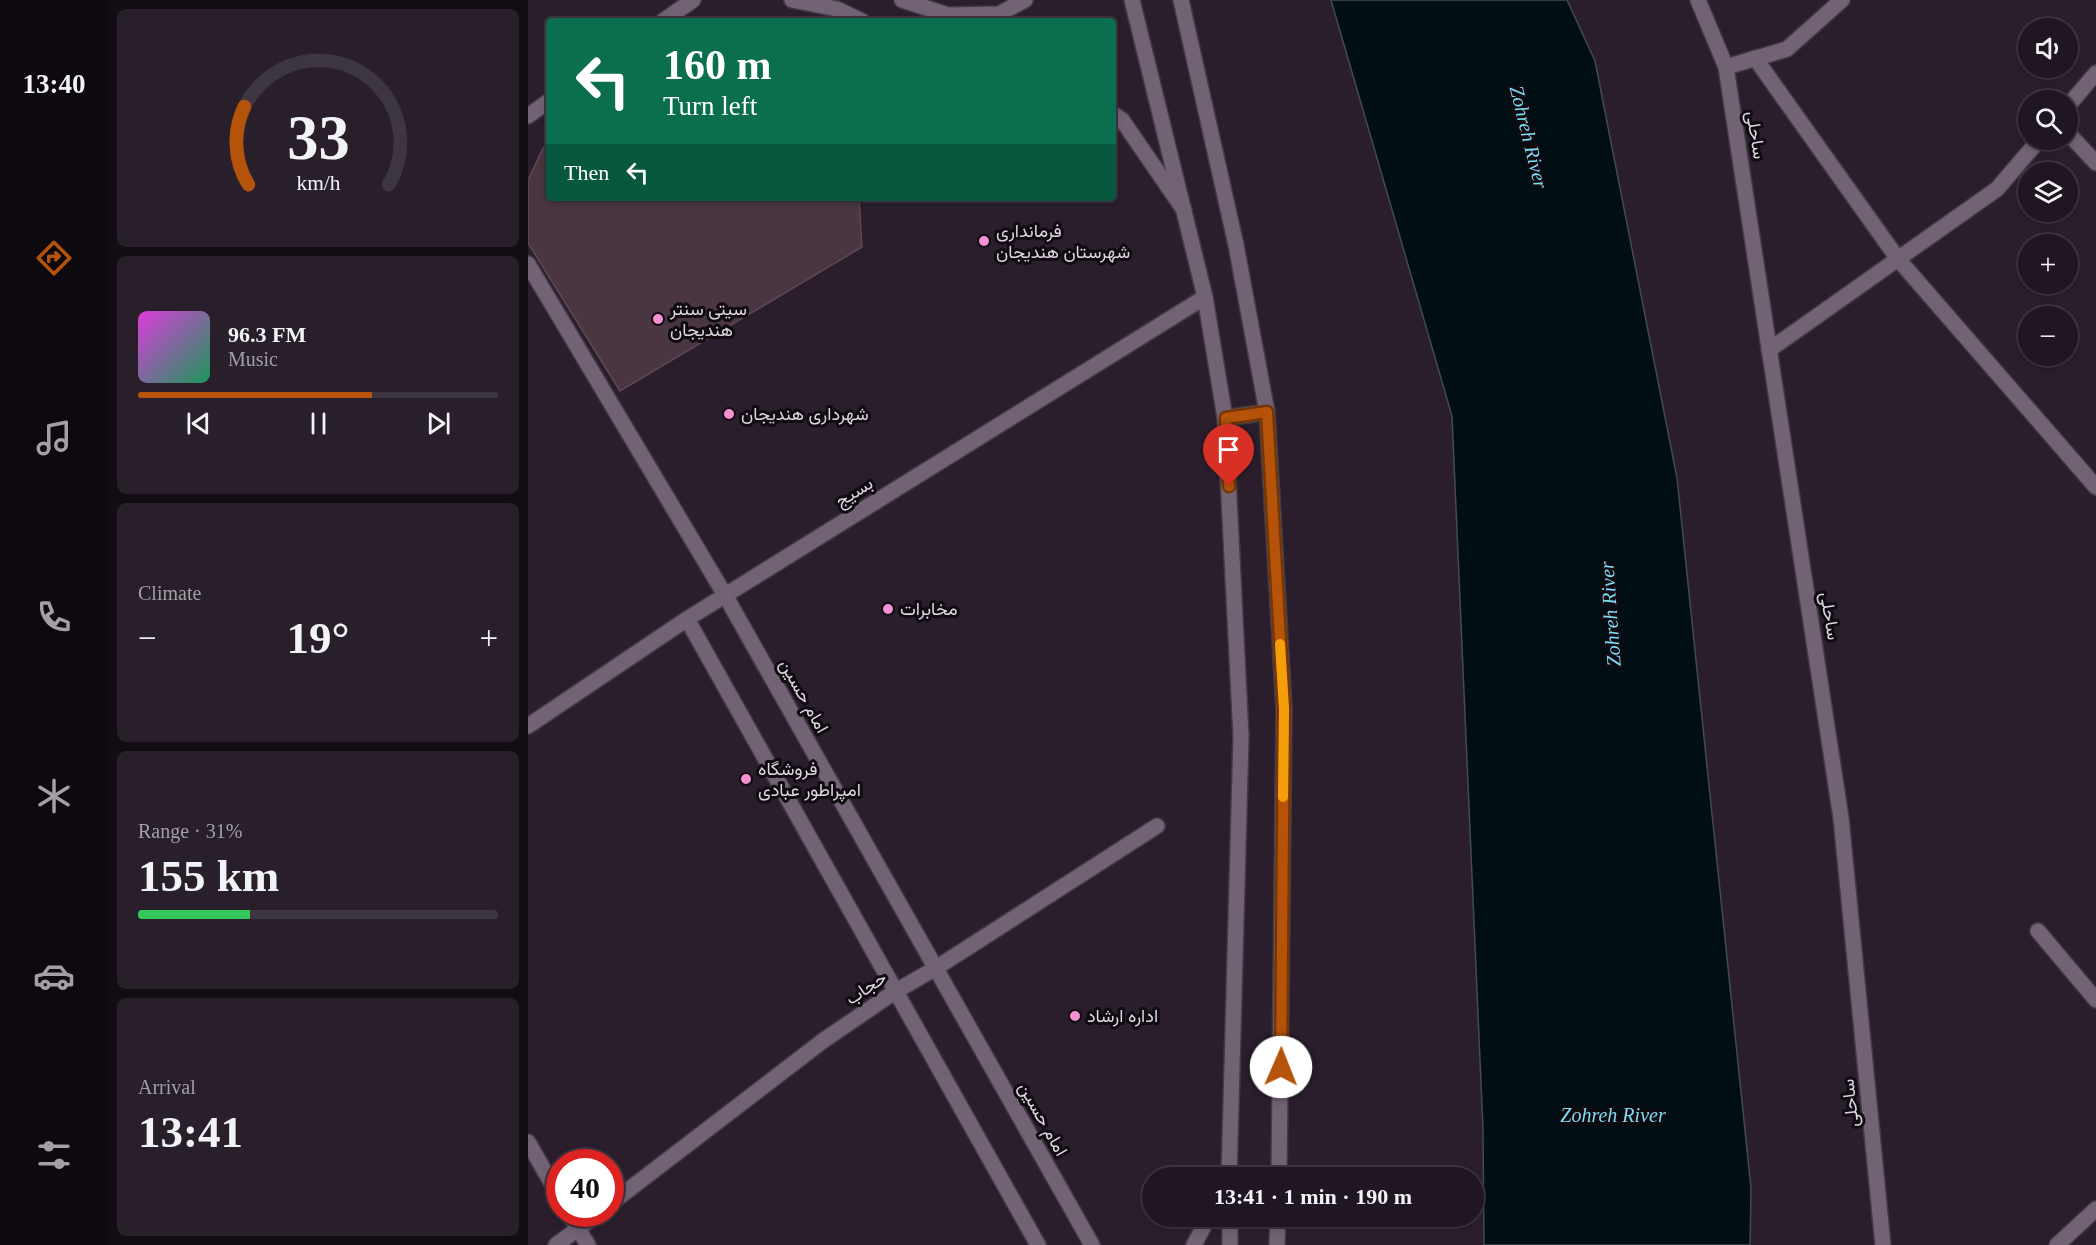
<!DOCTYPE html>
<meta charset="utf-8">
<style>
:root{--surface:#201622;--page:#281f2a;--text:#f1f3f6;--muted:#a29fa5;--line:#3d3540;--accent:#b45309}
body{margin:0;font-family:"Times New Roman",Vazirmatn,serif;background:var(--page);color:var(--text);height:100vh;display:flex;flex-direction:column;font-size:22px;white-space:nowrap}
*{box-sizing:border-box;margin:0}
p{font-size:20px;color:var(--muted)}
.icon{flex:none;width:33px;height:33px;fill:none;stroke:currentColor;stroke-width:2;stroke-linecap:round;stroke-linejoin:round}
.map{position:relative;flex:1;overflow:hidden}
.panel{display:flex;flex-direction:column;gap:9px;padding:9px;background:#120c13;width:420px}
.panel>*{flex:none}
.top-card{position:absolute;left:18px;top:18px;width:570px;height:183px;border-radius:6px;box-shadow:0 3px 9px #0003,0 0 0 2px var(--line);background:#0b6e4f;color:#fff;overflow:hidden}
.fabs{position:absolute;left:1490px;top:18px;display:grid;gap:12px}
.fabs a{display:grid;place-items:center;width:60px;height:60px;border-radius:50%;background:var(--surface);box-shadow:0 3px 9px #0003,0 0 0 2px var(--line);font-size:30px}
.speed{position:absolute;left:18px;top:1149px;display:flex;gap:12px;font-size:30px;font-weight:700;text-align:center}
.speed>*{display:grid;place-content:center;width:78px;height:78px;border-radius:50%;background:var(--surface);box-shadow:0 3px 9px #0003,0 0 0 2px var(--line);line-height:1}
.speed .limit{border:9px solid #d22;background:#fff;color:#111}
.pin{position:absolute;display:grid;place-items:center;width:51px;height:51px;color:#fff;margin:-62px -26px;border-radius:50% 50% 50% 0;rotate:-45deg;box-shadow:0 0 6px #0007}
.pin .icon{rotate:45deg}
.me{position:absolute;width:66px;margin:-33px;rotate:1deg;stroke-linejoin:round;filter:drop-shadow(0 0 4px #0008)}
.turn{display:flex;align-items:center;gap:21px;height:126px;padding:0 18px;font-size:27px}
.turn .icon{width:78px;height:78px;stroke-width:2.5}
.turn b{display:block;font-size:42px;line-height:51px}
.then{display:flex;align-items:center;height:57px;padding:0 18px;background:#0003;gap:12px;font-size:22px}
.big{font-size:45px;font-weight:700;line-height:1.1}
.panel .widget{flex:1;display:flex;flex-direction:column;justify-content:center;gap:9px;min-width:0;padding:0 21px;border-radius:9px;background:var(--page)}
.panel .dial{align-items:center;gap:0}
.dial svg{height:156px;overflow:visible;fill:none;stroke:var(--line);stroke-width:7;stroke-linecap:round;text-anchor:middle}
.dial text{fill:var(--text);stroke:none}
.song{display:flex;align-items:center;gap:18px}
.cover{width:72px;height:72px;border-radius:9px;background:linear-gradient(135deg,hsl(300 70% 55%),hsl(150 70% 35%))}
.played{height:6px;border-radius:3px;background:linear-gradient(90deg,var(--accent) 65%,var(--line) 65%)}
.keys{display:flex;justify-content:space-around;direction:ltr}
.heat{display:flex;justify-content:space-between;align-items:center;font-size:33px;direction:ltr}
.charge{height:9px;border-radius:4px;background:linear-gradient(90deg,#34c759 31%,var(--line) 0)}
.trip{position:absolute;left:614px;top:1167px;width:342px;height:60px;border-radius:30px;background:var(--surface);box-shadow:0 3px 9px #0003,0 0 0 2px var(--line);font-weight:700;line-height:60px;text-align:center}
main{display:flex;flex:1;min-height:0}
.menu{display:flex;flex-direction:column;width:108px;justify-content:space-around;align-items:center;background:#0d090e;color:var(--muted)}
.menu .icon{width:42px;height:42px}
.menu .selected{color:var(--accent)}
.menu b{font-size:27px;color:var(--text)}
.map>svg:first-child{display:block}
</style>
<main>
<nav class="menu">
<b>13:40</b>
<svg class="icon selected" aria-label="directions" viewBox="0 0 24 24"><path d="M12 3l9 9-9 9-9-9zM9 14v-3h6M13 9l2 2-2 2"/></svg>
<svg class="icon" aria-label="music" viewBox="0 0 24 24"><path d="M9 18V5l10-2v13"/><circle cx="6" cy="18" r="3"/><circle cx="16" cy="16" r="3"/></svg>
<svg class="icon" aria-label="phone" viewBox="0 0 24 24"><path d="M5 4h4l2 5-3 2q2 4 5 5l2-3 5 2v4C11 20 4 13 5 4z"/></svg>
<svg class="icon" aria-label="climate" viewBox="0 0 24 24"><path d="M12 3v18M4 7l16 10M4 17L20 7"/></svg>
<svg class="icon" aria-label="car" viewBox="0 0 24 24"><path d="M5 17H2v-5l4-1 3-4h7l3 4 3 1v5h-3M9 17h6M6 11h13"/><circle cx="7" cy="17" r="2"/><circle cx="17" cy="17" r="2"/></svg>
<svg class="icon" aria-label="filters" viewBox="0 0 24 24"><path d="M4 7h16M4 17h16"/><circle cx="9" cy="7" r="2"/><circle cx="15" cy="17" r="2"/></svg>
</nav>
<section class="panel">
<div class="widget dial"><svg viewBox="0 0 100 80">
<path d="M14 69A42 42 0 1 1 86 69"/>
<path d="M14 69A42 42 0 0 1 12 29" stroke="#b45309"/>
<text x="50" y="56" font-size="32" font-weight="700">33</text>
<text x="50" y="72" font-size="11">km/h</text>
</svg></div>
<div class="widget">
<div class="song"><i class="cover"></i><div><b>96.3 FM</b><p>Music</p></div></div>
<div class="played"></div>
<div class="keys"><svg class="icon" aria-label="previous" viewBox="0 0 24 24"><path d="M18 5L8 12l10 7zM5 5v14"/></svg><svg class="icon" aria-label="pause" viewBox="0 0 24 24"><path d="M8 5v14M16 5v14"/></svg><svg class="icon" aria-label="next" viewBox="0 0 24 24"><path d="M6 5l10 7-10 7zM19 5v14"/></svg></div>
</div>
<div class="widget"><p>Climate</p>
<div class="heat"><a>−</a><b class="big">19°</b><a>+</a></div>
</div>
<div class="widget"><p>Range · 31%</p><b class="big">155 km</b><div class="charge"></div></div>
<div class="widget"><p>Arrival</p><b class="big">13:41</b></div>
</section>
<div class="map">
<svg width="1568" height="1245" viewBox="0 0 1568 1245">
<rect width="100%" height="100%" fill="#2a1e2d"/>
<polygon fill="#010f14" stroke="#434a51" stroke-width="1.5" points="803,0 1039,0 1067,61 1149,478 1223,1188 1222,1245 956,1245 955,1129 924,416"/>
<polygon fill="#493641" stroke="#5d4954" stroke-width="1.5" points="21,145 21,198 331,198 334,247 92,391 0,243 0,180 15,148"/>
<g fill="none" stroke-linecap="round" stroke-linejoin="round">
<g stroke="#433945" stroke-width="18">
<g id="minor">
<polyline points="1170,0 1198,67 1313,818 1355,1245"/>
<polyline points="1227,58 1370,259 1568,487"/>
<polyline points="1198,67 1259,49 1314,0"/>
<polyline points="1539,107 1568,73"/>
<polyline points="1539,132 1568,163"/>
<polyline points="1241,350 1469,189 1511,140"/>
<polyline points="1510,931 1568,1000"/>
<polyline points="0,1142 32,1198"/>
<polyline points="41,1214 60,1245"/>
<polyline points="1529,1245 1568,1209"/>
</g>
</g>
<g stroke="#433945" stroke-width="18">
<g id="tertiary">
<polyline points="604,0 677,297 697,418 713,736 701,1178"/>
<polyline points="653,0 708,245 739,412 756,709 751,1178"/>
<polyline points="0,264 197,595 564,1245"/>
<polyline points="697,418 739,412"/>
<polyline points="159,619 510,1245"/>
<polyline points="0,726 159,619 677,297"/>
<polyline points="82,1204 296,1040 368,991 408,968 629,826"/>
<polyline points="28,1245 70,1214"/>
<polyline points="666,1245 681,1216"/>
<polyline points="702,1245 702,1216"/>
<polyline points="749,1245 750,1216"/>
</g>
</g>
<g stroke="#433945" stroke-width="18">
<g id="secondary">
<polyline points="264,0 309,9 334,21"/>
<polyline points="374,0 420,15 471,14 497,0"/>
<polyline points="135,21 165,0"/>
<polyline points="585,114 594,120 656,210"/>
<polyline points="0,116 21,101"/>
</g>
</g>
<use href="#minor" stroke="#716374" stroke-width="15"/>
<use href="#tertiary" stroke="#716374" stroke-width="15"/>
<use href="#secondary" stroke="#716374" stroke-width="15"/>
</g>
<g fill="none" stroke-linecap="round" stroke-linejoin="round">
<g stroke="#753606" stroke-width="15">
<polyline id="route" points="701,486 698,418 739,412 756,709 753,1067"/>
</g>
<use href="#route" stroke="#b45309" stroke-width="10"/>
<polyline stroke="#f59e0b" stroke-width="10" points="752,644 756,709 755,797"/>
</g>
<g fill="#f591d2" stroke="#100b11" stroke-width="2">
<circle cx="456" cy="241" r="6"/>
<circle cx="130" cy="319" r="6"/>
<circle cx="201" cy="414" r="6"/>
<circle cx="360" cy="609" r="6"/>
<circle cx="218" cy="779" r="6"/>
<circle cx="547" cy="1016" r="6"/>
</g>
<g text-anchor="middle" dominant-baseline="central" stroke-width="6" stroke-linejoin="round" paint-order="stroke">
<g font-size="18" fill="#ddd5df" stroke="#100b11">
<text transform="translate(1228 135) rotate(81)">ساحلی</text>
<text transform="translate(326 492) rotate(-32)">بسیج</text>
<text transform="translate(1302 616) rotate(81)">ساحلی</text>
<text transform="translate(276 696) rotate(61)">امام حسین</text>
<text transform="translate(338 988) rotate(-34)">حجاب</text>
<text transform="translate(1322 1103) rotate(-96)">ساحلی</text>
<text transform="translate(515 1119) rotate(61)">امام حسین</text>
</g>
<g font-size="18" fill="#ddd5df" stroke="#100b11" text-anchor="start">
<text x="468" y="231">فرمانداری<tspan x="468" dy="21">شهرستان هندیجان</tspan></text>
<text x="142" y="309">سیتی سنتر<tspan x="142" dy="21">هندیجان</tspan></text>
<text x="213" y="414">شهرداری هندیجان</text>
<text x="372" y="609">مخابرات</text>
<text x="230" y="769">فروشگاه<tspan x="230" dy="21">امپراطور عبادی</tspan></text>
<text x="559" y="1016">اداره ارشاد</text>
</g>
<g font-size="20" font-style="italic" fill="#7fdbf4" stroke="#100b11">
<text transform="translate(1001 137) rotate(76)">Zohreh River</text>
<text transform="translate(1082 614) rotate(-94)">Zohreh River</text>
<text x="1085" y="1115">Zohreh River</text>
</g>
</g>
</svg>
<div class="fabs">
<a><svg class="icon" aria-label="sound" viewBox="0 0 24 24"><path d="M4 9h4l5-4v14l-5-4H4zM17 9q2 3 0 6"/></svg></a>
<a><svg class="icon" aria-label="search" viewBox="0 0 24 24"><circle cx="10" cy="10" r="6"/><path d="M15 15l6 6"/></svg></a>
<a><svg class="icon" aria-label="layers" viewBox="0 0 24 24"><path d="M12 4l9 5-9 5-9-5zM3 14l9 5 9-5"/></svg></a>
<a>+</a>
<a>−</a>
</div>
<div class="speed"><div class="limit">40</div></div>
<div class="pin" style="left:701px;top:486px;background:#d93025"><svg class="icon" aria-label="arrive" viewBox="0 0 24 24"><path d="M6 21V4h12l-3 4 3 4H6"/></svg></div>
<svg class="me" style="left:753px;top:1067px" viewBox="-20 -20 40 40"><circle r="19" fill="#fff"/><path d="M0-13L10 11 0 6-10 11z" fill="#b45309"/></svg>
<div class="trip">13:41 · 1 min · 190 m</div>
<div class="top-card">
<div class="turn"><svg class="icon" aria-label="left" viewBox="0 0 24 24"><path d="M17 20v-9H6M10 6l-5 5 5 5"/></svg><div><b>160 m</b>Turn left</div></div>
<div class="then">Then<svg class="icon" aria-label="left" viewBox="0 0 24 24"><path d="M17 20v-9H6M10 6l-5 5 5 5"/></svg></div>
</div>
</div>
</main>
